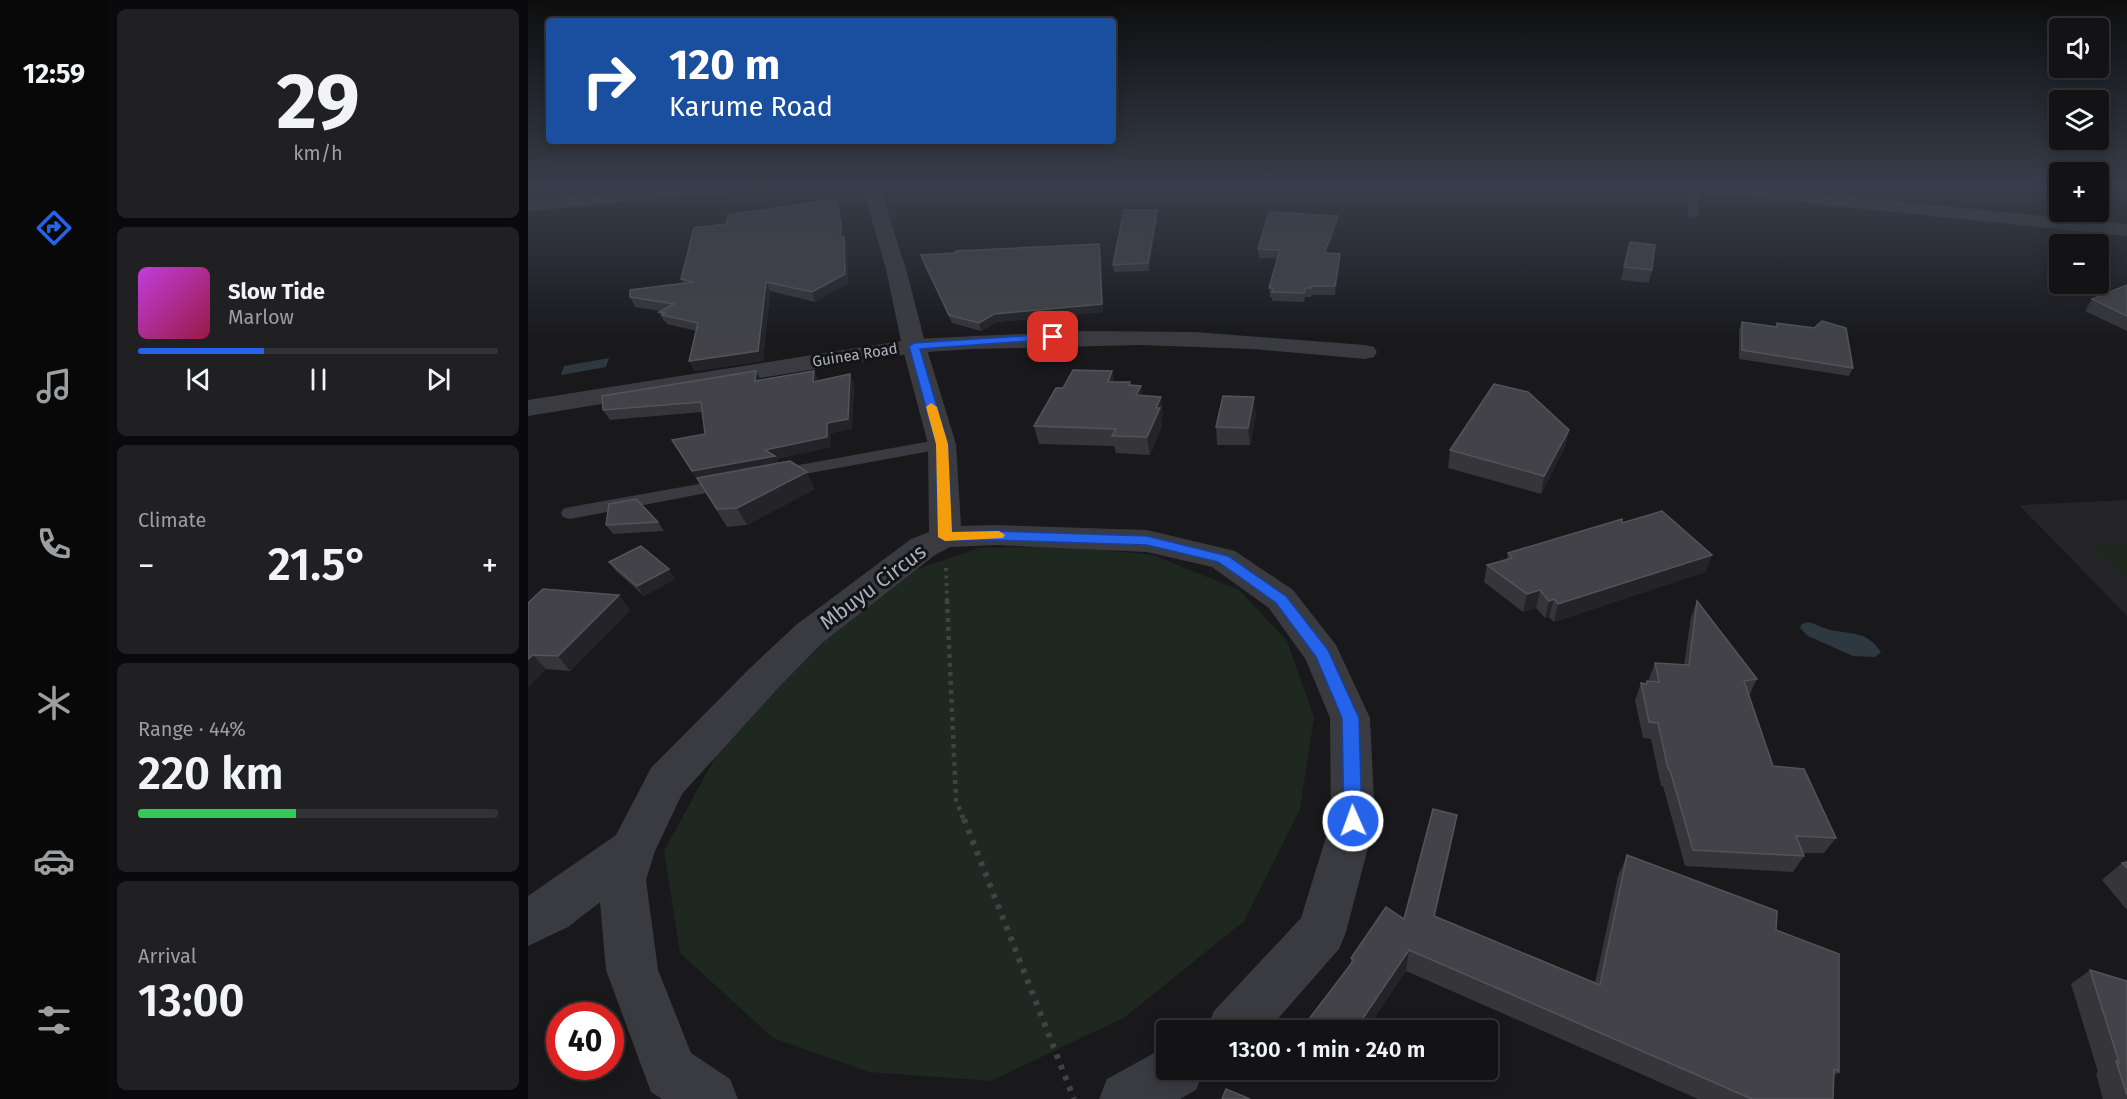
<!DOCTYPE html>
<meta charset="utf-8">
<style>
:root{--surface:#131315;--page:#202022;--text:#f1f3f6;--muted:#9d9ea0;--line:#323234;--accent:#2563eb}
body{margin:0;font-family:"Fira Sans",sans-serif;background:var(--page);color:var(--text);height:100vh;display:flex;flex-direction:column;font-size:22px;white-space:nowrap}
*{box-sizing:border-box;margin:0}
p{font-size:20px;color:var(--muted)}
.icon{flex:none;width:33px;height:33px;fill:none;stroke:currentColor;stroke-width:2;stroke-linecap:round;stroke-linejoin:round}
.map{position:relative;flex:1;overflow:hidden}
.sheet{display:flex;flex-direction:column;gap:9px;padding:9px;background:#0a0a0c;width:420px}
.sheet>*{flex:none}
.hud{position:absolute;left:18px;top:18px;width:570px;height:126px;border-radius:6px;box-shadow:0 3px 15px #0003,0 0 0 2px var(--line);background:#1a4fa0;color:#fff;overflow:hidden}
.controls{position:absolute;left:1521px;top:18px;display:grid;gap:12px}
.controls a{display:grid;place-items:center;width:60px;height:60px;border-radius:6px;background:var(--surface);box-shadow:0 3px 15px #0003,0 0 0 2px var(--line);font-size:30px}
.speed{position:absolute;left:18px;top:1002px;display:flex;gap:12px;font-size:30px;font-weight:700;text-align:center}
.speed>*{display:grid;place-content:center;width:78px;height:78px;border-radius:50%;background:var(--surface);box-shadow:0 3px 15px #0003,0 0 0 2px var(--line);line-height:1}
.speed .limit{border:9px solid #d22;background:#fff;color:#111}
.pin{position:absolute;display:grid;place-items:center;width:51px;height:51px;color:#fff;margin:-26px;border-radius:12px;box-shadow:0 3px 9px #0006}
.me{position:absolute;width:66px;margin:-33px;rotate:358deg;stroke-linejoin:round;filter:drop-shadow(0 0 4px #0008)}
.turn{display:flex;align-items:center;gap:21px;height:126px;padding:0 24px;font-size:27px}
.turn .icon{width:78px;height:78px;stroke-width:2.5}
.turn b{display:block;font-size:42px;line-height:51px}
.big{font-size:45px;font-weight:600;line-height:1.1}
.sheet .tile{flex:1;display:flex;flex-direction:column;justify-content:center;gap:9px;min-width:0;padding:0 21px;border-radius:9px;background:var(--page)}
.sheet .dial{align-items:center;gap:0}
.dial b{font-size:78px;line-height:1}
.song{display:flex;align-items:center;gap:18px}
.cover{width:72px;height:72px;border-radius:9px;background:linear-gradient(135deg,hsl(290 70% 55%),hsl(340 70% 35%))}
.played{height:6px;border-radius:3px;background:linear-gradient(90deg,var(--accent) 35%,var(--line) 35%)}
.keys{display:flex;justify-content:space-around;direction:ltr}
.heat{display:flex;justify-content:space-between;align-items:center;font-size:33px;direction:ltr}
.charge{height:9px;border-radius:4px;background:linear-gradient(90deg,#34c759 44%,var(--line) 0)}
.trip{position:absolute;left:628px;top:1020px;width:342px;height:60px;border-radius:6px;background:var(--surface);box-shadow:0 3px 15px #0003,0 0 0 2px var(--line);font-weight:600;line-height:60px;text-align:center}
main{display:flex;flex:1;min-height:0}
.menu{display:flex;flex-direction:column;width:108px;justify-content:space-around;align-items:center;background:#080808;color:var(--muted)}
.menu .icon{width:42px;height:42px}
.menu .current{color:var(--accent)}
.menu b{font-size:27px;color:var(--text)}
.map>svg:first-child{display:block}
</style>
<main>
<nav class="menu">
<b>12:59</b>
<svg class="icon current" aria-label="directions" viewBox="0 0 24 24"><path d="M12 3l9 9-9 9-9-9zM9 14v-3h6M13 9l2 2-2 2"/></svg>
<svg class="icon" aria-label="music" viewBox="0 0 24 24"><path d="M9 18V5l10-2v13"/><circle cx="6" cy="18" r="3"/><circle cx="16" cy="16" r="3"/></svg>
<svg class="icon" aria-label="phone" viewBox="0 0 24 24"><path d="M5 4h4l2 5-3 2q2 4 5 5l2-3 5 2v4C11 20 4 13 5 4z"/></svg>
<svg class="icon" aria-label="climate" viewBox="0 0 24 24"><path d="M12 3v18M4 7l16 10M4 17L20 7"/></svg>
<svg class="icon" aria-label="car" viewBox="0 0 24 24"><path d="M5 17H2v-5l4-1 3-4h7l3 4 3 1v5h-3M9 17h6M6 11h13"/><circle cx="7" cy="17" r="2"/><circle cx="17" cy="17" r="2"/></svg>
<svg class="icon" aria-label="filters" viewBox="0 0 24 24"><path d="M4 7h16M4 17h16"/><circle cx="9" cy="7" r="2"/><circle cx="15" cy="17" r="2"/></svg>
</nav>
<section class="sheet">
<div class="tile dial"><b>29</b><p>km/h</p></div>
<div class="tile">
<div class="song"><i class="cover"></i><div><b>Slow Tide</b><p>Marlow</p></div></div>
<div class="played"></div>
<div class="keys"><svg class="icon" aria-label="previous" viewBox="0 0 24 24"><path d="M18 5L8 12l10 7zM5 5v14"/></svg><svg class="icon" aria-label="pause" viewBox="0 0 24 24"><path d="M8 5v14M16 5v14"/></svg><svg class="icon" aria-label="next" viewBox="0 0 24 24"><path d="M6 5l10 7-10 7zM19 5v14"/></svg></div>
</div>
<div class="tile"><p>Climate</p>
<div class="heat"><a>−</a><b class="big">21.5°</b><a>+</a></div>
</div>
<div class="tile"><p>Range · 44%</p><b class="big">220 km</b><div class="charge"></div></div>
<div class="tile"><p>Arrival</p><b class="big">13:00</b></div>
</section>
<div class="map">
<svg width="1599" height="1099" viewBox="0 0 1599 1099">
<rect width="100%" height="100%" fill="#19191c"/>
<polygon fill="#252529" points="1599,500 1599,616 1491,505"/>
<g fill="#1e2720">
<polygon points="1556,540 1599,543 1599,580"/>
<polygon points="537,546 625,555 711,590 759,641 786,717 772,809 716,921 597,1017 463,1081 341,1072 245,1038 152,953 136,851 189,754 272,660 379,573 451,548"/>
</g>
<g fill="#2e3841">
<polygon points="81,358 78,367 33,375 36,366"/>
<path d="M 1280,622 C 1289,624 1298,630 1308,631 C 1328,634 1340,633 1353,652 L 1347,657 L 1325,656 L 1280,636 L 1272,628 L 1274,624 Z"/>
</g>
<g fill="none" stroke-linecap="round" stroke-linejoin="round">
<polyline stroke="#404248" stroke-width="4" stroke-dasharray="3 4.5" stroke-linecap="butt" points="418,568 419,601"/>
<polyline stroke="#404248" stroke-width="4.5" stroke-dasharray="4 5" stroke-linecap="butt" points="419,600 428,800 436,821"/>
<polyline stroke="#404248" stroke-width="6" stroke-dasharray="4.5 7" stroke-linecap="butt" points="436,819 546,1099"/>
<g fill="#3a3b41" fill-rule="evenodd">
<polygon points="1161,185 1170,186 1170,215 1165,218 1160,215"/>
<polygon points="414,439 422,444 420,448 249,479 243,478 240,474 243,470 249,469"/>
<polygon points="199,479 205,480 208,484 205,488 42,519 35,517 33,513 35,509 42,507"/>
</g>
<g fill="#3a3b41" fill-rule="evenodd">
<polygon points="556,331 667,332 837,345 846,347 849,352 846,357 837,359 724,349 612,345 443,349 386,353 0,416 0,400 386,339"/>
<polygon points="104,829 120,835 127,850 120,865 40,927 0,946 0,896 88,835"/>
</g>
<g fill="#3a3b41" fill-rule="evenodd">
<polygon points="175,185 236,185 233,189 227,190 0,211 0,201"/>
<polygon points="334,185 351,185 378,269 398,346 428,444 433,526 468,525 619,530 707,551 765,590 808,645 842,718 847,821 818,932 811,949 740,1030 678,1030 686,1011 773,918 803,821 802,718 778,660 741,608 684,567 619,552 468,545 422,547 407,555 294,643 250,688 154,794 127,851 118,880 130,970 163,1053 202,1079 210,1099 134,1099 123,1092 78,970 70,880 88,835 123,768 222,668 268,625 383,539 401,532 400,444 374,346 358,269"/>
<polygon points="1145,185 1201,185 1599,224 1599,236 1153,190 1147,189"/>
<polygon points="639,1046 639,1070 676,1070 668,1090 652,1099 571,1099 579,1079"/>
</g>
</g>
<g fill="#35353a">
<polygon points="311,207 316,233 316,238 319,246 320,283 287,302 242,291 235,361 167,371 161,361 169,331 139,324 138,322 136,321 131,312 133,311 107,307 102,297 155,283 153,279"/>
<polygon points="629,210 630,217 621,271 586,272 585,265"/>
<polygon points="810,224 799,253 812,254 812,262 807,295 784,295 783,297 777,297 776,302 744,301 744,297 742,297 741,288 749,258 731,258 730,249"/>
<polygon points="1102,242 1124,270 1121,283 1093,280"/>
<polygon points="571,244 573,251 575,312 469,322 453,331 424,323 395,263 393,255"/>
<polygon points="1599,285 1599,331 1557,311 1564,299"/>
<polygon points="1214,322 1248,327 1249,323 1286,328 1325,368 1321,376 1211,359 1211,330"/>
<polygon points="286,371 290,381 322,374 326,384 324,429 303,433 303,447 248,459 250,463 287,489 219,525 199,527 144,440 177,434 174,412 82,420 75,410"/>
<polygon points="584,371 586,382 602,382 602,385 635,414 633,419 634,426 622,455 588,453 586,446 511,444 506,426 535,388"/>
<polygon points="728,414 722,445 689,445 688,427"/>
<polygon points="1041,430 1037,447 1013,494 920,468 922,450"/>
<polygon points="130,522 136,531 85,534 78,525"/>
<polygon points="1094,523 1184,555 1177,572 1026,622 1021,617 1017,618 1008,608 995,612 956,582 959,565 979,559 980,553"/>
<polygon points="81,562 147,579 116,596 88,571"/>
<polygon points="1169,601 1229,679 1221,696 1245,766 1308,838 1296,853 1275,853 1276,856 1265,872 1157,866 1135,786 1133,786 1123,739 1115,738 1107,700 1113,683 1118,684 1119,681 1121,681 1121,679 1127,663 1156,665 1163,617"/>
<polygon points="0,603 102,610 42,671 18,669 0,687"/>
<polygon points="929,815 925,837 907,916 1067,983 1090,876 1099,855 1248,930 1311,1072 1305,1077 1305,1099 1170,1099 878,971 838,1030 782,1030 781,1019 823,964 823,958 876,919"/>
<polygon points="1599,862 1599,910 1574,880 1594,863"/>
<polygon points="1562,970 1599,981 1599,1099 1575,1099 1568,1074 1570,1072 1543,984"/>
</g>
<g fill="#242428">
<polygon points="308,199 311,207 316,233 315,247 312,238"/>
<polygon points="629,210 630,217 621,271 620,263"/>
<polygon points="810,216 810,224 796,262 796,253"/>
<polygon points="316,237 319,246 320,283 287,302 284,292"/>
<polygon points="571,244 573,251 575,312 469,322 453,331 451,323"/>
<polygon points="812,254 812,262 807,295 807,286"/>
<polygon points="238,282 242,291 235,361 167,371 161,361"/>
<polygon points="228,371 233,380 227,381"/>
<polygon points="286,371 290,380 289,392 285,382"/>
<polygon points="584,371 587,388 580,382"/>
<polygon points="322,374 326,384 324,429 303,433 303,447 248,459 252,466 170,481 164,471 237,450 299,423"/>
<polygon points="613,386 615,403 608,395"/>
<polygon points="633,397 635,414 633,419 634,426 622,455 619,437 628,408"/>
<polygon points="726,397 728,414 722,445 720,428"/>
<polygon points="1041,430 1037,447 1013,494 1016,476"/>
<polygon points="279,472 287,489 219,525 209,508"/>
<polygon points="1184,555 1177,572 1026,622 1030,604"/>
<polygon points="141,569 147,579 116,596 109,586"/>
<polygon points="1012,590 1008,608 995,612 999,594"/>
<polygon points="91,595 102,610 42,671 30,656"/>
<polygon points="1026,599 1021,617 1017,618 1021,601"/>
<polygon points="5,655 18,669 0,687 0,659"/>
<polygon points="929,815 925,837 903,936 906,916"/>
<polygon points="881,950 878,971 838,1030 827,1030"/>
</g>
<g fill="#424248" stroke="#52545a" stroke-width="1.5">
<polygon points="308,199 313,225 312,238 316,237 317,274 284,292 238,282 230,351 161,361 170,323 134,315 137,313 131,312 146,304 102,297 102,290 166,282 153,279 166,228 198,224 200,215"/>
<polygon points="596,210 629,210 620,263 585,265"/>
<polygon points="741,212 810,216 796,253 812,254 807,286 784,286 783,288 777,288 776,293 744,292 745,288 741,288 752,250 730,249"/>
<polygon points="1102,242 1127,245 1124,270 1096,267"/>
<polygon points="571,244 574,304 466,314 451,323 421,315 393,255 427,253 428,251"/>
<polygon points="1599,285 1599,316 1564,299"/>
<polygon points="1294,321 1318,328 1325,368 1214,350 1214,322 1249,327 1249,323 1286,328"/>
<polygon points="545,370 584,371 580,382 602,382 601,385 613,386 608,395 633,397 628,408 632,408 619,437 584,436 588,429 506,426 528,388 535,388"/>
<polygon points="228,371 227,381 286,371 285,382 322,374 320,419 299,423 299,437 237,450 247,456 164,471 144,440 177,434 173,402 75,410 74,396"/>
<polygon points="966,384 1000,392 1041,430 1016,476 922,450"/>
<polygon points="695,396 726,397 720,428 688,427"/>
<polygon points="262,461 279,472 209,508 189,509 169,478"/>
<polygon points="108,499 130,522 78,525 81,504"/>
<polygon points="1134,511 1184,555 1030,604 1026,599 1021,601 1012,590 999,594 959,565 984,558 980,553 1094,519 1094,523"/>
<polygon points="113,546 141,569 109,586 81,562"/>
<polygon points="15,589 91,595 30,656 5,655 0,659 0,603"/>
<polygon points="1169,601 1229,679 1216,681 1245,766 1276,769 1308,838 1268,836 1276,856 1165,850 1142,770 1140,769 1130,723 1121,722 1113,683 1119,684 1119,681 1131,682 1127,663 1161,665"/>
<polygon points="905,809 929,815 906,916 1072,985 1099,855 1249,911 1248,930 1311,954 1311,1072 1306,1069 1305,1099 1224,1099 1022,1011 881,950 827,1030 795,1030 781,1019 826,960 823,958 858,907 876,919"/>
<polygon points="1599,862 1599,868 1594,863"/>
<polygon points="1562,970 1599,981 1599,1095 1588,1061 1591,1062"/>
<polygon points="698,1089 722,1099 694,1099"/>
</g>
<linearGradient id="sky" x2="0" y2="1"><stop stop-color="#0e0e0f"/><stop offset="0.55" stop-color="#383e4b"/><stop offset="1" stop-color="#383e4b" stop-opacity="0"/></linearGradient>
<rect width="1599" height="338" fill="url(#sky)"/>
<polygon fill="#2563eb" stroke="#184099" stroke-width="1.5" points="525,334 528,335 528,339 392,349 420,444 424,532 468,531 619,536 700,556 758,596 800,650 831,718 834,821 832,827 825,829 818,827 816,821 814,718 788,657 748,603 709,575 690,562 619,545 468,540 417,541 410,537 408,444 381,346 386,343"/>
<polygon fill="#f59e0b" points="403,403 409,407 420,444 424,532 471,531 477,535 475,538 417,541 410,537 408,444 398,407"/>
<g text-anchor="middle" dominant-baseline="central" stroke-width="6" stroke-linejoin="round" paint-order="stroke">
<g font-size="15" fill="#abb0bc" stroke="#141417">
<text transform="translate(327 355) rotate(-9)">Guinea Road</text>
</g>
<g font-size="21" fill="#abb0bc" stroke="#141417">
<text transform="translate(345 587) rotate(-37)">Mbuyu Circus</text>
</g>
</g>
</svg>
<div class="controls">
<a><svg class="icon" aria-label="sound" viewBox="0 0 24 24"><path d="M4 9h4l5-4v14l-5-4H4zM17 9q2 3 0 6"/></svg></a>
<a><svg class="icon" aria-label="layers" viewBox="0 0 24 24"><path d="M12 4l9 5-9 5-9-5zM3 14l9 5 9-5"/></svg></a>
<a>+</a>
<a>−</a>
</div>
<div class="speed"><div class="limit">40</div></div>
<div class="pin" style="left:525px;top:337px;background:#d93025"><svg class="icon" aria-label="arrive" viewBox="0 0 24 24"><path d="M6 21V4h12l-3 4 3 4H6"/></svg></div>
<svg class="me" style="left:825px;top:821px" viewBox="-20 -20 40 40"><circle r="17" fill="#2563eb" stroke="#fff" stroke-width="3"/><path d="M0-11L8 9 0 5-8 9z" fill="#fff"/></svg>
<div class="trip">13:00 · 1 min · 240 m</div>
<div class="hud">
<div class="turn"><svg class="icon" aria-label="right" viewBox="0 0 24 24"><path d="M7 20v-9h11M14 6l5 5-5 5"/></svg><div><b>120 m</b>Karume Road</div></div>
</div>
</div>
</main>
